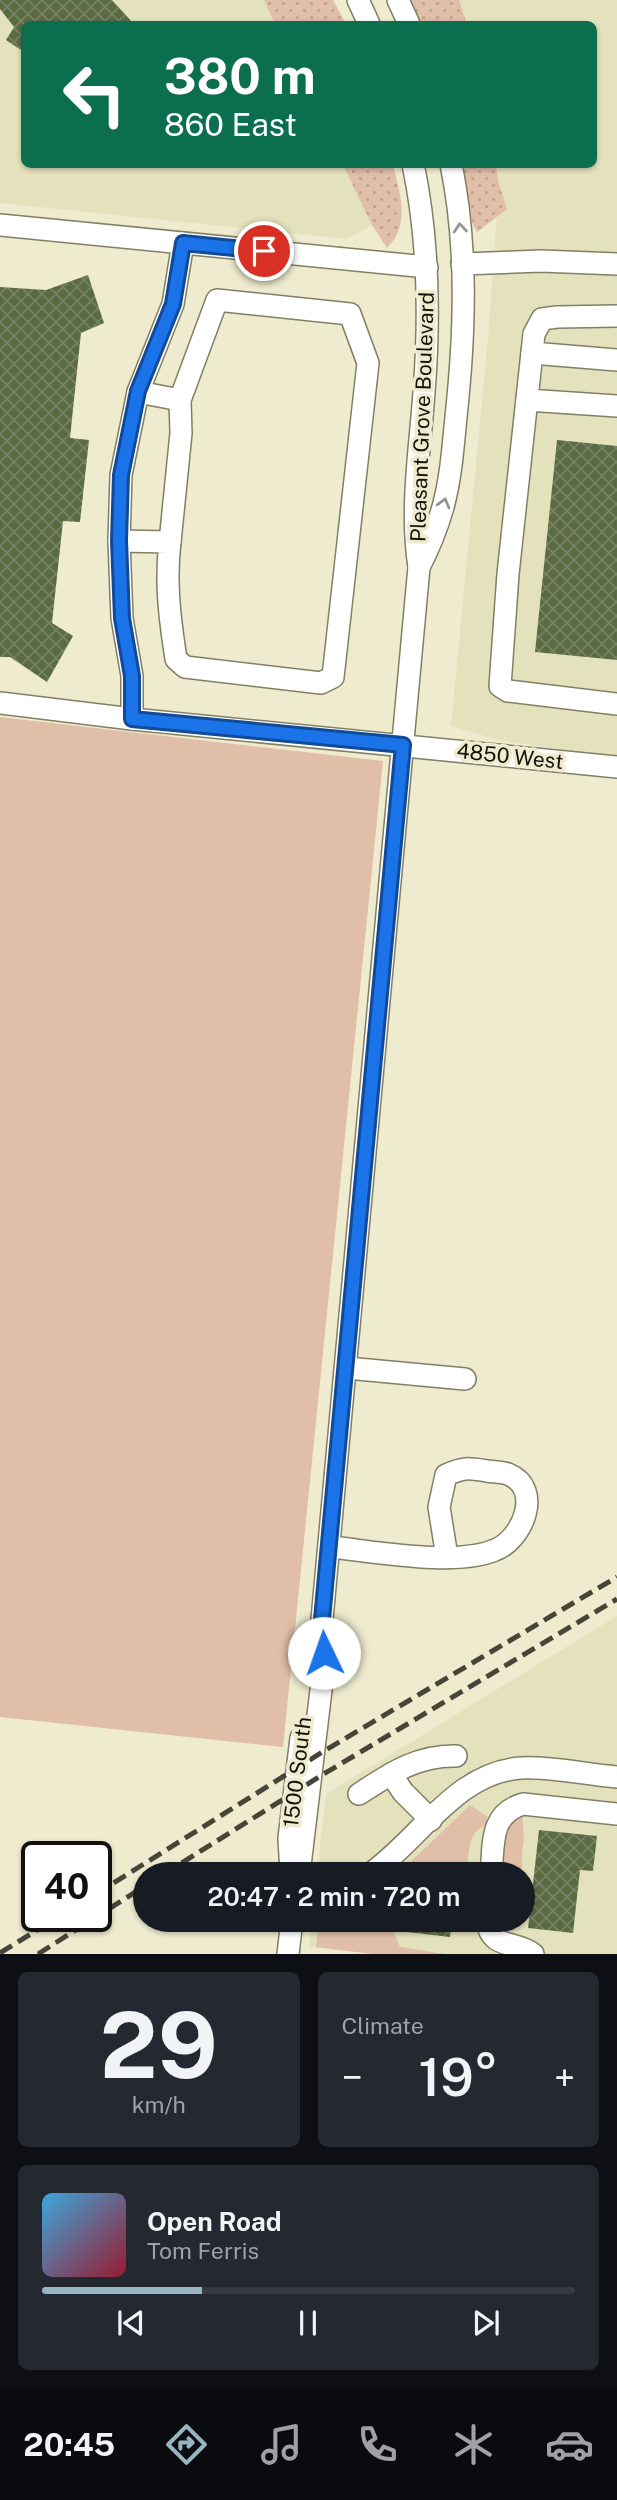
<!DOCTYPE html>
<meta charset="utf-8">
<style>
:root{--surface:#171b24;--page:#242831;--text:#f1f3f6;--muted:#9ea1a6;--line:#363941;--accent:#97b5c0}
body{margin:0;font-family:"Public Sans",sans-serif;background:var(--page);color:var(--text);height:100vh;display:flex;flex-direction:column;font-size:26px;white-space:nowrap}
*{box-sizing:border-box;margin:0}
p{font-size:23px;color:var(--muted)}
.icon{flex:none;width:38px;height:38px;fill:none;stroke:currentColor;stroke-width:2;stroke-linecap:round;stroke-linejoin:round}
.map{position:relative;height:1954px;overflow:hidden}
.drawer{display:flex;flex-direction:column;gap:18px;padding:18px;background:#0d0f14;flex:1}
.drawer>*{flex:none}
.guide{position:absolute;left:21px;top:21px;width:576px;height:147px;border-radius:10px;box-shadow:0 2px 5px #0004;background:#0b6e4f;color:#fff;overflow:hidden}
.speed{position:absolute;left:21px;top:1841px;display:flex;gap:14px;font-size:35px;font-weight:700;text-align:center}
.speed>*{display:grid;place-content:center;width:91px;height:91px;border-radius:50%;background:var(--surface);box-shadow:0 2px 5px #0004;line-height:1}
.speed .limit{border:4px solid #111;border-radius:10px;background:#fff;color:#111}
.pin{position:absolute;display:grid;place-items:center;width:60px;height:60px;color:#fff;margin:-30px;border:4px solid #fff;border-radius:50%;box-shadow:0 2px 7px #0007}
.me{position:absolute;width:77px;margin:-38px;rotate:357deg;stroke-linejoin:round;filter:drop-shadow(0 0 5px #0008)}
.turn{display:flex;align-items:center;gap:24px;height:147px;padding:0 28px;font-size:32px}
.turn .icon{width:91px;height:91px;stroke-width:2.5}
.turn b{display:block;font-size:49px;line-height:60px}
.big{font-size:52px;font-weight:600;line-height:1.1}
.drawer .card{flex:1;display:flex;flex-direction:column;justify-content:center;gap:10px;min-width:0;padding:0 24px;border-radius:10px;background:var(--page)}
.drawer .dial{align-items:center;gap:0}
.dial b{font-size:91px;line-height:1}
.song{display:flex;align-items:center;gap:21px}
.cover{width:84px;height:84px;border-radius:10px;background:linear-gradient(135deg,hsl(200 70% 55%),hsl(350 70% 35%))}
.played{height:7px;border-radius:4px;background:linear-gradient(90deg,var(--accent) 30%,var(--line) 30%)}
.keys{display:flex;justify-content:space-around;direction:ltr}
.heat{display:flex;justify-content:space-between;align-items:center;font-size:38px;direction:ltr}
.drawer .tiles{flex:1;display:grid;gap:18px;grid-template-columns:1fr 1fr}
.card:last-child{grid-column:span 2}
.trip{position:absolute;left:133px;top:1862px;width:402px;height:70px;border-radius:35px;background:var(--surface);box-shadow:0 2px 5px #0004;font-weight:600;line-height:70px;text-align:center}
.tabs{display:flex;height:112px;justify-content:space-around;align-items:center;background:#090b0e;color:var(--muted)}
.tabs .icon{width:49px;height:49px}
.tabs .selected{color:var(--accent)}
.tabs b{font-size:32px;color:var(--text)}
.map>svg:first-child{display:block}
</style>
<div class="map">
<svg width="617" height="1954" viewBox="0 0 617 1954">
<defs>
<pattern id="park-dots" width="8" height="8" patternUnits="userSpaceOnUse" patternTransform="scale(1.75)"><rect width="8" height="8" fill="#e0bea8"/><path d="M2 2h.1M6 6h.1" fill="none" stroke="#bfa28f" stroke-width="1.8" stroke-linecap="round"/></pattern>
<pattern id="building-cross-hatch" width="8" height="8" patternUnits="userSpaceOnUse" patternTransform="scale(1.75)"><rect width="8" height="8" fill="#5a6b42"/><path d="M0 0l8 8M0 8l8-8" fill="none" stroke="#768265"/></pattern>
</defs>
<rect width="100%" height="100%" fill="#eeebcf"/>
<g fill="#e4e1bd">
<polygon points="0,0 264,0 275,24 24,24 24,164 343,165 372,225 347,239 0,203"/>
<polygon points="459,0 617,0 617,758 498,740 451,726 488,339 499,184 496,165 593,164 593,24 467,24"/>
<polygon points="617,1616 617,1954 373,1954 309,1947 312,1920 523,1920 523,1874 317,1874 326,1794"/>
</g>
<g fill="#e0bea8">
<polygon points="0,717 383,761 283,1747 0,1717"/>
<path d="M 470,1805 L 489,1818 L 487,1825 C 462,1833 474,1860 462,1874 L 398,1874 Z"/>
<polygon points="522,1813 524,1839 522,1852 522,1874 500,1874 504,1833 508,1824"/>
<polygon points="319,1920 395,1920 394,1933 400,1947 445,1954 373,1954 316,1947"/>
</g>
<g fill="url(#park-dots)">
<polygon points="264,0 333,0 346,24 275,24"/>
<polygon points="409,0 459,0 467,24 420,24"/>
<path d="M 343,165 L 393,165 C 400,194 411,224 387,248 L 372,225 Z"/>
<polygon points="463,165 496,165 499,184 507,209 477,232 472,223"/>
</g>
<g fill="url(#building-cross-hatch)">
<polygon points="0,0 112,0 134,24 24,24 24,52 6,40 14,27 0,9"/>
<polygon points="88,275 104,323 81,333 70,438 89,440 80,522 63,521 52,623 73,636 47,682 10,657 0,657 0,287 46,290"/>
<polygon points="557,440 617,446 617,660 535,652"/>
<polygon points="539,1830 597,1836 593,1871 580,1870 573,1933 528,1928"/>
<polygon points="408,1920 457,1920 456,1928 451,1927 450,1937 407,1932"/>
</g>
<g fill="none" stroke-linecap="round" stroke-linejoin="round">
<g stroke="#827f65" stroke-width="24">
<g id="minor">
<polyline points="358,0 369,24"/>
<polyline points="398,0 409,24"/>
<polyline points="0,225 427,267"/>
<polyline points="462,264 541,261 617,264"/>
<polyline points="617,316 557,317 542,319 534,334 508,574 500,686 508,691 617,704"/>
<polyline points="532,353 617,360"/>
<polyline points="527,400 617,406"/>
<path d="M 119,541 L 170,542 C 165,582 170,620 176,659 L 185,667 L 321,683 L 333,677 L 368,363 L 350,314 L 217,300 L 180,400 L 138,392"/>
<polyline points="170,542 181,433 180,400"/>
<path d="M 419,567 C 429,548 437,528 443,507 C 451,478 453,447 456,417 C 465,333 468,247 451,164"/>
<polyline points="0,703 132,719 617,767"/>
<polyline points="132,719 132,676 122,618 119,541 121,475 138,392 173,304 183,243"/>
<polyline points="347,1368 465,1379"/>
<path d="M 330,1547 C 373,1551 455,1567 495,1550 C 522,1540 544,1489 508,1474 C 502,1472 494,1472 487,1471 C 468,1468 464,1467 446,1475 L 439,1507 L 447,1557"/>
<polyline points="391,1774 403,1792 431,1820"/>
<path d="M 359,1794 C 390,1774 417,1755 456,1756"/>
<polyline points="291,1874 289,1838 301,1738"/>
<path d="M 299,1874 L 324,1665 L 321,1630 L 419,567 C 410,509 420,450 424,392 C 430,316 429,240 413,164"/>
<path d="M 370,1874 C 419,1840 456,1772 521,1768 C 551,1766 587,1775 617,1777"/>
<path d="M 491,1874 C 494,1845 489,1814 523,1804 L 617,1814"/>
<path d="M 487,1920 C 490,1950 515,1940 533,1954"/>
<polyline points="288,1954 292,1920"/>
</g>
</g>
<use href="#minor" stroke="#fff" stroke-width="21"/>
<g stroke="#474538" stroke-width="5" stroke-dasharray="14 7" stroke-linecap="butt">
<polyline points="164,1874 322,1775 617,1599"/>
<polyline points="96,1894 324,1751 617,1577"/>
<polyline points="0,1953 60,1916"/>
<polyline points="38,1954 145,1886"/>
</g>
</g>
<defs><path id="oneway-chevron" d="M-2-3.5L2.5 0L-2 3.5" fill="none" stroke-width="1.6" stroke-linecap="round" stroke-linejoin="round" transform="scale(1.75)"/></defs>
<g stroke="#959591">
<use href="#oneway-chevron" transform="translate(460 228) rotate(-95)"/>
<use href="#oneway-chevron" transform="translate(444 503) rotate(-75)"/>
</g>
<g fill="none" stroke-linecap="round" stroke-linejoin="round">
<g stroke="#114b97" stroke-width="18">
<polyline id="route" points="264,251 183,243 173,304 138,391 121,475 119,541 122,618 132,676 132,719 403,745 321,1630 324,1653"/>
</g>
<use href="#route" stroke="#1a73e8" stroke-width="12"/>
</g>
<g text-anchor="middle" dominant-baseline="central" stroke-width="7" stroke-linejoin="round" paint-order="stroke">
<g font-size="21" fill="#14130a" stroke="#eeebcf">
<text transform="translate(422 417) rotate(-88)">Pleasant Grove Boulevard</text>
<text transform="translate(510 756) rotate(6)">4850 West</text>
<text transform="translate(297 1772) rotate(-83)">1500 South</text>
</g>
</g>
</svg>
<div class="speed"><div class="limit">40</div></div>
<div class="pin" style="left:264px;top:251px;background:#d93025"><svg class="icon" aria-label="arrive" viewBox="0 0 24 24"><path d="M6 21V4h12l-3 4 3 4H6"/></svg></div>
<svg class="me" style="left:324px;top:1653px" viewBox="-20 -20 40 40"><circle r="19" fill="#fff"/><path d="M0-13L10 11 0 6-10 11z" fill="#1a73e8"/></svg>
<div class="trip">20:47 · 2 min · 720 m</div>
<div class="guide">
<div class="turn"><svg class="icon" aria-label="left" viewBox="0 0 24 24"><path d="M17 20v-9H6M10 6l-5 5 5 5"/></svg><div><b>380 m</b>860 East</div></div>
</div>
</div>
<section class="drawer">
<div class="tiles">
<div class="card dial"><b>29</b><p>km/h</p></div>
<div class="card"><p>Climate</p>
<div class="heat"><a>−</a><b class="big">19°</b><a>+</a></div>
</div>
<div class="card">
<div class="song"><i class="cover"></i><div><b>Open Road</b><p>Tom Ferris</p></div></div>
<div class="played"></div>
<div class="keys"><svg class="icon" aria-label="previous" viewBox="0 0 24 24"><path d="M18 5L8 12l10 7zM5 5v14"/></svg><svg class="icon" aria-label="pause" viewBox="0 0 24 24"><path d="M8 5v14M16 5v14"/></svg><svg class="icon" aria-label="next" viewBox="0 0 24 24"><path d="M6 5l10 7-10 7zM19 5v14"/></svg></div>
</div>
</div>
</section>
<nav class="tabs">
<b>20:45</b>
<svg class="icon selected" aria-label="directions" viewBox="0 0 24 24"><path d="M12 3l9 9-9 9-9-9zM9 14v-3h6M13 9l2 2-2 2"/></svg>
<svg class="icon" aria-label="music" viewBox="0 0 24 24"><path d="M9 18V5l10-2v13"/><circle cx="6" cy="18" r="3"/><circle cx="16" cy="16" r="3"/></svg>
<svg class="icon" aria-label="phone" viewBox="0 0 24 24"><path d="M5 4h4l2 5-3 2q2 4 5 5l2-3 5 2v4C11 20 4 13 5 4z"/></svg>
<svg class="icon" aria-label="climate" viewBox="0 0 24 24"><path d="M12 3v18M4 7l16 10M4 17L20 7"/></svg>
<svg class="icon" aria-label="car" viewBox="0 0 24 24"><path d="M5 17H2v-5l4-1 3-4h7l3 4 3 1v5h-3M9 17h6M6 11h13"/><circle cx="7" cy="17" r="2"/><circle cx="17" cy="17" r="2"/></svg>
</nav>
